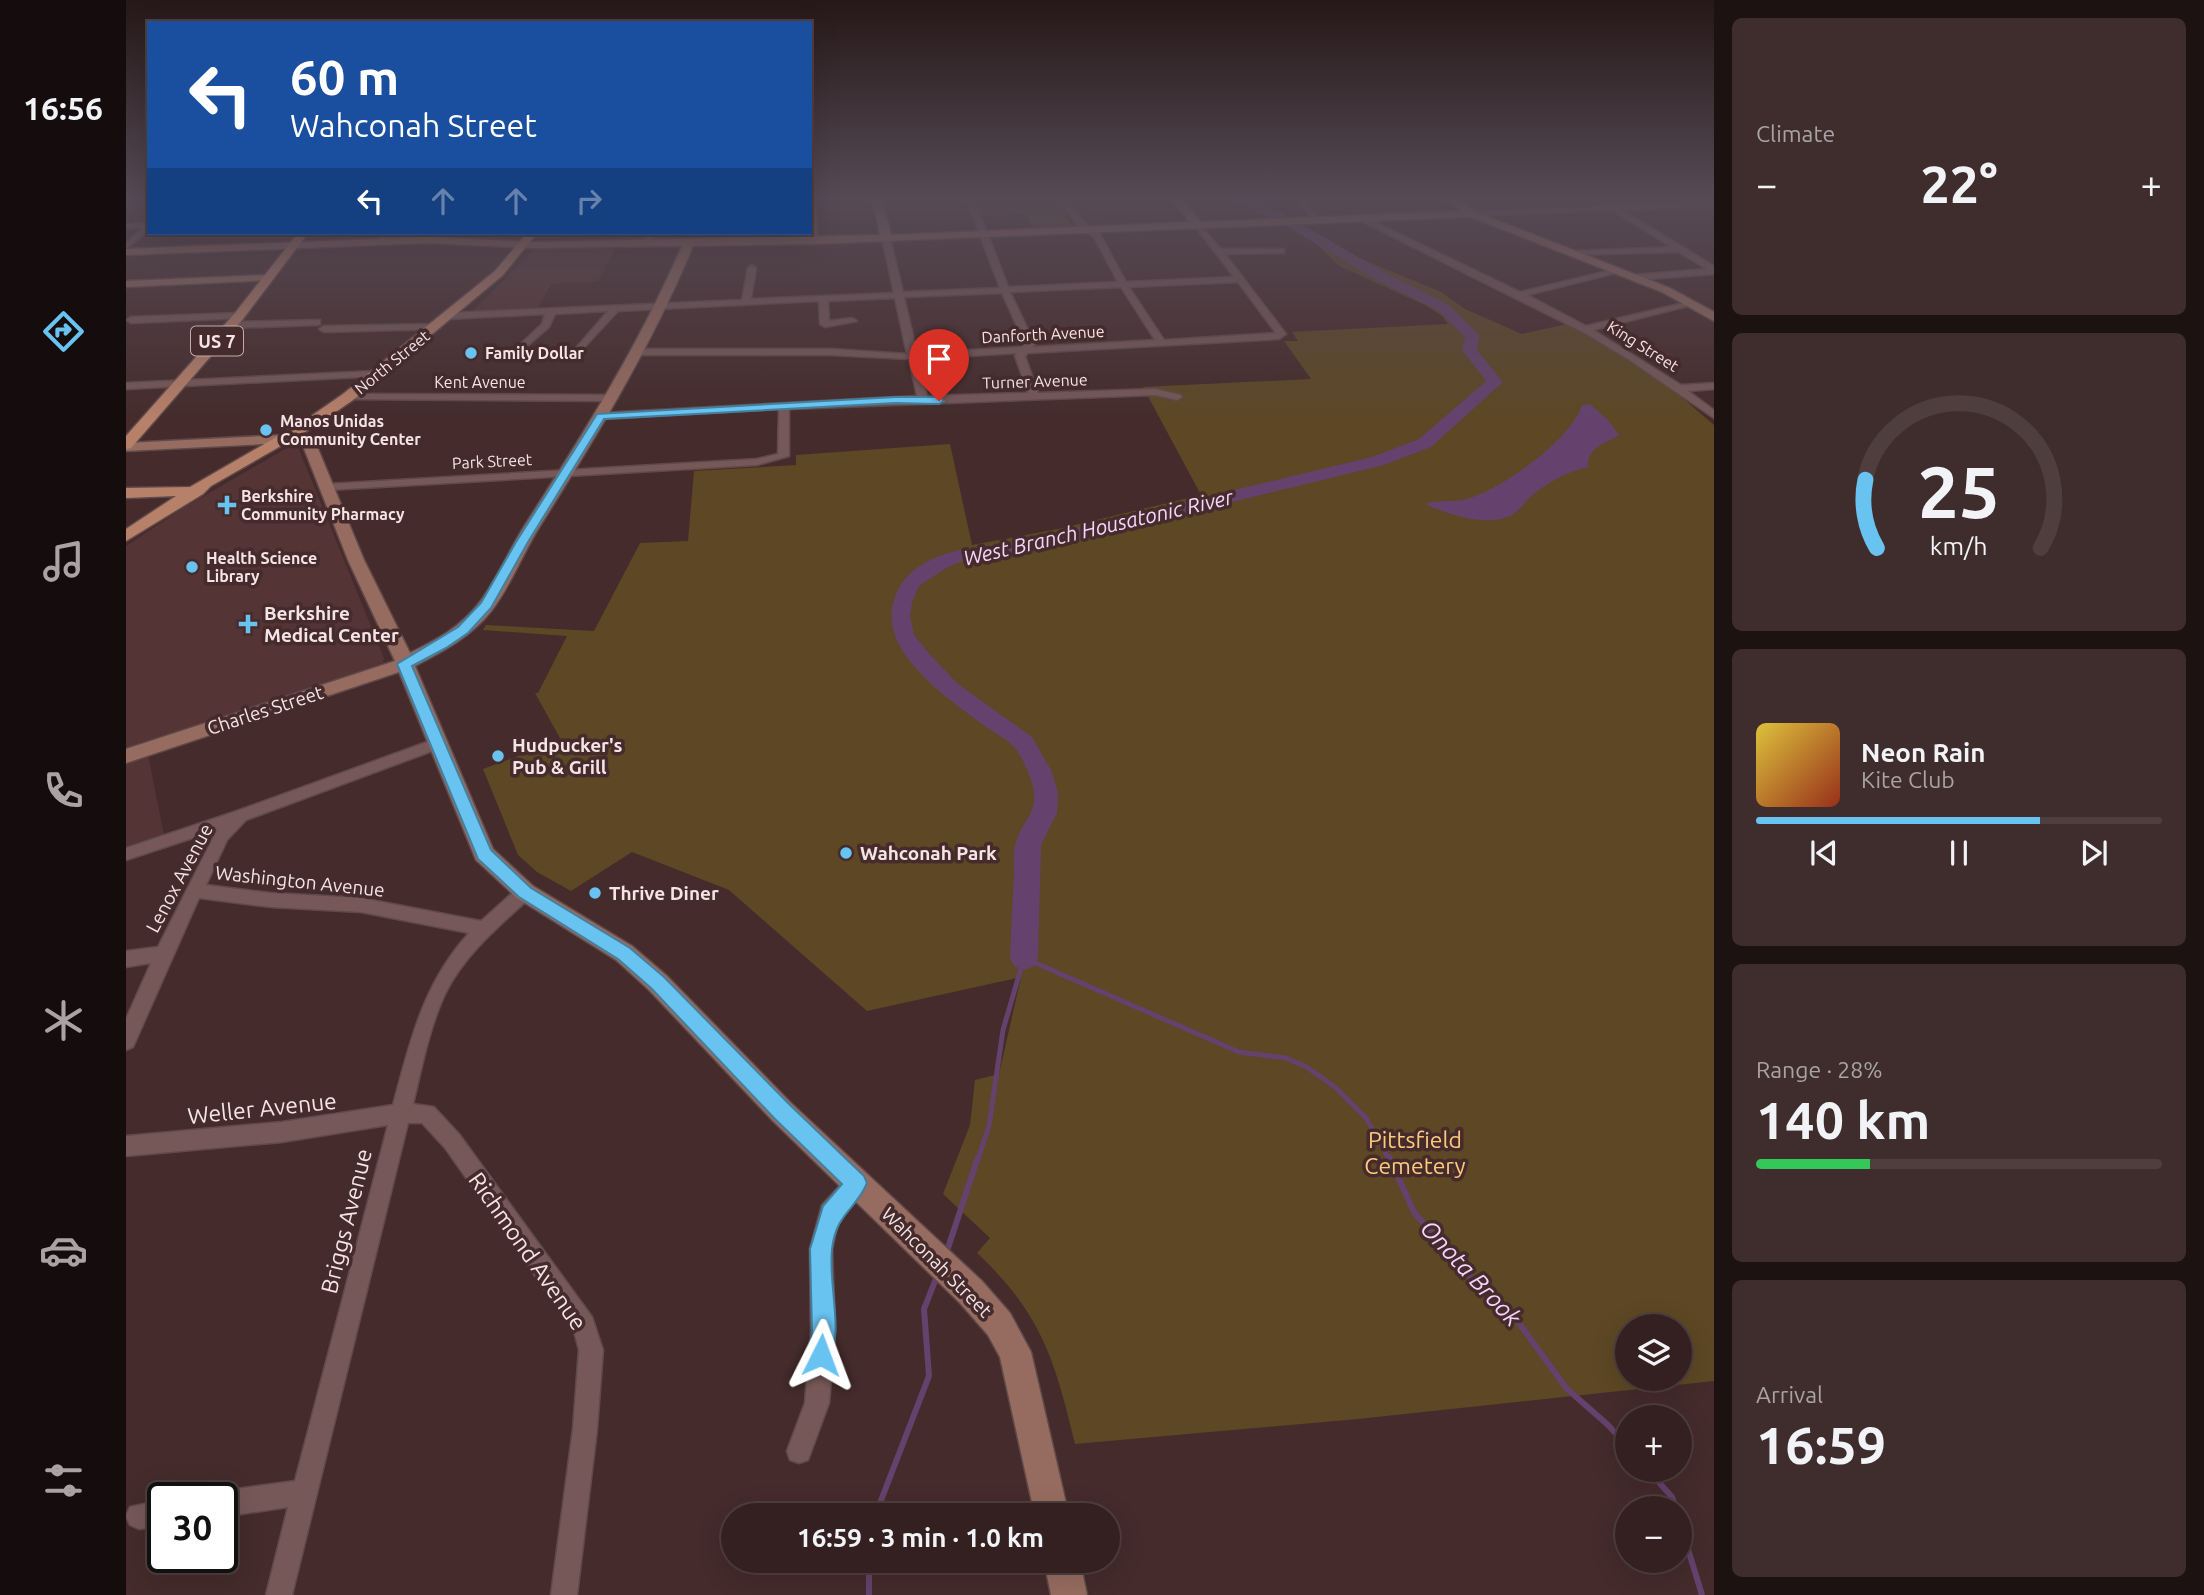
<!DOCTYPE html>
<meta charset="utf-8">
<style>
:root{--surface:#342020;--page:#3f2d2d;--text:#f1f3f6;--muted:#a9a3a5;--line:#4e3e3e;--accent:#69c3f1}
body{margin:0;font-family:Ubuntu,sans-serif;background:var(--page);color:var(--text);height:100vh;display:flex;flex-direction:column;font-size:26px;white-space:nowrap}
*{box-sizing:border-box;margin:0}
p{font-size:23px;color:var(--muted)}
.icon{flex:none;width:38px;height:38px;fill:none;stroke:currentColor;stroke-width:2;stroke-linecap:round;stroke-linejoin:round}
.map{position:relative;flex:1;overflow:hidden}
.drawer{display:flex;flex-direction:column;gap:18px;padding:18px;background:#1d1212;width:490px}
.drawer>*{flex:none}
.banner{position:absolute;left:21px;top:21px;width:665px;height:214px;border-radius:0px;box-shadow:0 7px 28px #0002,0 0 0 2px var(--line);background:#1a4fa0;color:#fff;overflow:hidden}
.buttons{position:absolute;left:1489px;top:1314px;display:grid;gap:14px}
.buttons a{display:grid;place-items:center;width:77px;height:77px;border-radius:50%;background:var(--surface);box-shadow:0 7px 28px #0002,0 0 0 2px var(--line);font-size:35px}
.speed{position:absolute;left:21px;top:1482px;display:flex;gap:14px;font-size:35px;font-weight:700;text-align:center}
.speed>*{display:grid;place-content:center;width:91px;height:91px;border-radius:50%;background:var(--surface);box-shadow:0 7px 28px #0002,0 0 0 2px var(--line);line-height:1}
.speed .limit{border:4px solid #111;border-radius:10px;background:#fff;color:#111}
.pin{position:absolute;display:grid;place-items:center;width:60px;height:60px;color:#fff;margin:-72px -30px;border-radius:50% 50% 50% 0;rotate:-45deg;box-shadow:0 0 7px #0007}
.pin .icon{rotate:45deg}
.me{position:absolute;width:77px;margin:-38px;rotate:3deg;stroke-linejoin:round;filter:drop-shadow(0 0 5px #0008)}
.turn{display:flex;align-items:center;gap:24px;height:147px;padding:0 28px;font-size:32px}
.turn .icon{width:91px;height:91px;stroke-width:2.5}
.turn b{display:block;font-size:49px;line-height:60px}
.lanes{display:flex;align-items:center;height:66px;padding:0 28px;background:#0003;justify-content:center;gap:35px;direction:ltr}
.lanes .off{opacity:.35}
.big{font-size:52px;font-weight:700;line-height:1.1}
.drawer .tile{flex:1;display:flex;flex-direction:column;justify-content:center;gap:10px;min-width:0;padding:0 24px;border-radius:10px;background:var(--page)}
.drawer .dial{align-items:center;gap:0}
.dial svg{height:182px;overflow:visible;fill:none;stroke:var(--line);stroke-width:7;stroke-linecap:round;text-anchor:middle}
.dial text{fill:var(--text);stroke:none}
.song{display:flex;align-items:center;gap:21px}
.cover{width:84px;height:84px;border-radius:10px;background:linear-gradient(135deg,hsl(50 70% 55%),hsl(10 70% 35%))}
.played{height:7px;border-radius:4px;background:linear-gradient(90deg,var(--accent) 70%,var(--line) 70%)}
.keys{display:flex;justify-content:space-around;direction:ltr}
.heat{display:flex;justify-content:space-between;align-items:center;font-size:38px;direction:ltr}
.charge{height:10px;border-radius:5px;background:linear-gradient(90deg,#34c759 28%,var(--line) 0)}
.trip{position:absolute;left:595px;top:1503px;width:399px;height:70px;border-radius:35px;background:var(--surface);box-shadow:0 7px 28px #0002,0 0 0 2px var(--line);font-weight:700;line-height:70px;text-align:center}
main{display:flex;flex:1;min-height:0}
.dock{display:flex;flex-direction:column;width:126px;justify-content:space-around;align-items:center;background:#150d0d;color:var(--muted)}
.dock .icon{width:49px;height:49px}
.dock .on{color:var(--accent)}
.dock b{font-size:32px;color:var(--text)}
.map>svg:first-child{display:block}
</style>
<main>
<nav class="dock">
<b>16:56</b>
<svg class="icon on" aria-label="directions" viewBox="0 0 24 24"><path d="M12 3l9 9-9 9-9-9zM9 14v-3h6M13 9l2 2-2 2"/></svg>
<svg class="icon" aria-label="music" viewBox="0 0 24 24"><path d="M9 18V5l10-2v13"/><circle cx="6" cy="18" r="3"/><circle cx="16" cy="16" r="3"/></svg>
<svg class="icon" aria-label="phone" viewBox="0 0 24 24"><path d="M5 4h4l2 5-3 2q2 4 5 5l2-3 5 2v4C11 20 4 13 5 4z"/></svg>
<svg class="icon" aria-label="climate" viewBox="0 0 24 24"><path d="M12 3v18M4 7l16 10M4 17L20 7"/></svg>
<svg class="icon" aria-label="car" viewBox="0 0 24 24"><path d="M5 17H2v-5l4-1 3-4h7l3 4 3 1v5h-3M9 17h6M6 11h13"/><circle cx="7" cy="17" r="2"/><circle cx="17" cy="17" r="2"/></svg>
<svg class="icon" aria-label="filters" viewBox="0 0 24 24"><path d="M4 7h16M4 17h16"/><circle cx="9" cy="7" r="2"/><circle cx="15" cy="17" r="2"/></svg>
</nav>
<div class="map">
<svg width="1588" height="1595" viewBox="0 0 1588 1595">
<rect width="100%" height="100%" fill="#452b2b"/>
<g fill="#543434">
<polygon points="491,245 472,282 425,284 411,310 347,311 410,247"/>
<polygon points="166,445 172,447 258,658 257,663 20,745 38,835 0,847 0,546 57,508"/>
</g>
<g fill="#5d4724" fill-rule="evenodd">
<polygon points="934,206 946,227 908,229 900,214 858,216 856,209"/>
<path d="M 1171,222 L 1221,253 L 1315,292 L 1339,309 L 1396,334 L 1441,324 L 1481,343 L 1545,388 L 1588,425 L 1588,1381 L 1232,1419 L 949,1444 C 929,1361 916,1314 851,1253 L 864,1238 L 817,1194 L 844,1125 L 849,1080 L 873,1074 L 895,977 L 741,1011 L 603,890 L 506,852 L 445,891 L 411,872 L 392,855 L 357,769 L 435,740 L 409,693 L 412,693 L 441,636 L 357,630 L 360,625 L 468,631 L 514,543 L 562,541 L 568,471 L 670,465 L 670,455 L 824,444 L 846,545 L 932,529 L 1075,495 L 1017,387 L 1185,379 L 1158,341 L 1172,341 L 1166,332 L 1322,324 L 1316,316 L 1299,305 L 1213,266 L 1189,242 L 1156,223 ZM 1502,1326 L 1554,1326 L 1554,1379 L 1502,1379 Z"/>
</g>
<path fill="#65426d" d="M 1464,404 L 1482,420 L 1493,435 C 1480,444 1460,447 1462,467 C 1442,472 1426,480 1409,493 C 1401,498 1397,507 1389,513 C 1367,529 1322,515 1299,504 C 1309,499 1327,503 1341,499 C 1376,489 1445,440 1456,405 Z"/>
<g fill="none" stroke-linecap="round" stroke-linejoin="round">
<polyline stroke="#65426d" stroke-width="5" points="852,1159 863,1126 877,1030 898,958 1113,1052 1160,1058 1182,1068 1209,1087 1240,1118 1263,1159"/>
<g stroke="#65426d" stroke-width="6">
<polyline points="1263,1157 1288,1212 1338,1271 1393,1323 1440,1388 1482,1425 1502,1447"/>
<polyline points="820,1254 852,1157"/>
<polyline points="1522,1470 1546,1497 1550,1508"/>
<polyline points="749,1516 803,1376 798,1309 811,1276"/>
<polyline points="1554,1523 1576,1595"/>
<polyline points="743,1561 743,1595"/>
</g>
<path fill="#65426d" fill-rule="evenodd" d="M 1109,198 L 1122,198 L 1158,214 L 1263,275 L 1323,305 L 1351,333 L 1353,336 L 1351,350 L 1377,382 L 1305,447 L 1258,465 L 888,555 L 841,559 L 820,568 L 793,586 L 786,602 L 784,616 L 788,635 L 806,657 L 832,684 L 906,737 L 926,772 L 932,793 L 931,813 L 915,845 L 912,958 L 908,966 L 898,970 L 888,966 L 884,958 C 885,931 886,905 888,878 C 888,868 887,856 889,846 C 896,815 919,814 902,772 C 899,765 894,754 889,748 C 882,740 869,733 859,726 C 821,698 744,647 771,592 C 791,550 848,547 888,543 L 1246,457 L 1293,439 L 1360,381 L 1336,350 L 1339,337 L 1313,311 L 1253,281 L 1150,220 L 1119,207 Z"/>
<g stroke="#5f4949" stroke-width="3">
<g id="street">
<path d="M 840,198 L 848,198 L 882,287 L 992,282 L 968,237 L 954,228 L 932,198 L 940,198 L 960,224 L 974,234 L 1000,282 L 1108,277 L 1068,225 L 1072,223 L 1095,249 L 1158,249 L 1158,253 L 1155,253 L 1099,254 L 1160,334 L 1153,339 L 902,353 L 899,356 L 912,393 L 1029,389 L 1055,395 L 1056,397 L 1051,400 L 1029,395 L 663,409 L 663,456 L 631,465 L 202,490 L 196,487 L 202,484 L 631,459 L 652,454 L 653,409 L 475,419 L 470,416 L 475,413 L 791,396 L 783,359 L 705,355 L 511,355 L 506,352 L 511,349 L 705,349 L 781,354 L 769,298 L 702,301 L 703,321 L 726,318 L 731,321 L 699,327 L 694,324 L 693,301 L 492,311 L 455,351 L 450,348 L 482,311 L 429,314 L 423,327 L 393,353 L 388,350 L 416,324 L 419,314 L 322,319 L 317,316 L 322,313 L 616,300 L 622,268 L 626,265 L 630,268 L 625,299 L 768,293 L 756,238 L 760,236 L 764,238 L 777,292 L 874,288 ZM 1112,282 L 1150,333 L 1038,340 L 1003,287 ZM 995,287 L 1029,340 L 907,347 L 909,344 L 884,292 ZM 876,293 L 899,344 L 896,347 L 791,353 L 778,297 ZM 891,353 L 889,356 L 902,393 L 801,396 L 792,359 Z"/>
<polygon points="1171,198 1179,198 1194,222 1188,222"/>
<polygon points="1588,202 1588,206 1496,210 1588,266 1588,274 1509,280 1505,277 1506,275 1581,269 1552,252 1446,255 1446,251 1449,251 1545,247 1486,210 1346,216 1342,214 1346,212"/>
<polygon points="684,209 690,211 692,241 688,243 684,241"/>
<polygon points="1236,216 1394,292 1494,268 1494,272 1401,295 1460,326 1566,301 1566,305 1467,330 1555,385 1588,383 1588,389 1562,391 1588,410 1588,418 1502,359 1459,333 1233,220"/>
<polygon points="23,223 23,230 0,249 0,243 17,228 0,228 0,224"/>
<polygon points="257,233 265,233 258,244 252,244"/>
<polygon points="522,233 530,233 525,244 521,246 517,244"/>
<polygon points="113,313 118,316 116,318 5,323 0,320 5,317"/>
<polygon points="194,320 194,324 191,325 104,328 99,325 104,322"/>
<polygon points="314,324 314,328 311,329 198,332 193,329 198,326"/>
<polygon points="249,371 254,374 253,376 0,389 0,383"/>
<polygon points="222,394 487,395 492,398 487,401 218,399 217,397"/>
<path d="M 312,738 L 319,743 L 317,747 L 120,820 L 101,840 L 80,885 L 145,893 L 235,898 L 355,921 L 393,887 L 399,885 L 405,887 L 408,892 L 405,897 C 373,926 338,955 319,994 C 303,1029 296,1067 287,1104 L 308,1107 L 333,1134 L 466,1317 L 477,1350 L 471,1429 L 451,1595 L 425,1595 L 447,1429 L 453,1350 L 448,1331 L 319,1148 L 296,1123 L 282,1123 L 166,1595 L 140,1595 L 162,1507 L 96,1517 L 96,1498 L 86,1498 L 96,1491 L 169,1481 L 262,1125 L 156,1142 L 0,1156 L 0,1136 L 156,1122 L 267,1105 C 284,1042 297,983 343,933 L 235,912 L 145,907 L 73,898 L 7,1047 L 0,1050 L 0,1019 L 25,963 L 0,967 L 0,951 L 32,947 L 91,830 L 0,860 L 0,848 L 108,812 Z"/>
<polygon points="730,1173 737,1176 741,1183 737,1190 713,1218 706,1249 709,1331 703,1403 682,1460 673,1463 664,1460 661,1451 679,1403 685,1331 684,1249 696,1205 723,1176"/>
<polygon points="37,1500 37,1526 13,1529 4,1525 0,1516 4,1507"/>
</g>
</g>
<g stroke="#5f4949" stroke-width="3">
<g id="secondary">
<path d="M 746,198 L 756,198 L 765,235 L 1064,222 L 1044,198 L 1054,198 L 1075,222 L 1336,211 L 1319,198 L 1330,198 L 1350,212 L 1544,288 L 1588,312 L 1588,321 L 1536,292 L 1345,217 L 688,244 L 567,246 C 525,347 472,434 414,526 C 397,553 385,585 366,610 C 346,636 318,651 289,666 L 367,849 L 407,886 L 506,946 L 541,976 L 665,1103 L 856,1281 L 884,1313 L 905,1352 L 943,1516 L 909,1516 L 874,1357 L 862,1335 L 834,1303 L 647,1121 L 523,990 L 490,960 L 391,898 L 350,860 L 273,672 L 0,763 L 0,749 L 269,661 L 222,560 L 177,446 L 157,443 L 0,451 L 0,443 L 157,435 L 188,439 L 238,560 L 284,653 C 310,640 335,627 353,603 C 371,580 383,550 399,525 C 458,433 512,347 556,246 L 408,248 L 301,243 L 0,255 L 0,249 L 301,237 L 408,242 L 754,235 Z"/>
<polygon points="142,275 148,278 146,280 0,287 0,281"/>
<polygon points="918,1561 954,1561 961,1595 925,1595"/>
</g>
</g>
<g stroke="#5f4949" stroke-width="3">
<g id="primary">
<polygon points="172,233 182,233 117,319 5,448 0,449 0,436 109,313"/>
<polygon points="401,233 411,233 377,275 227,400 188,427 85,486 77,494 0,541 0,529 50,496 0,498 0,488 64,487 178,421 217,394 369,271"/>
</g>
</g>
<use href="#street" fill="#765858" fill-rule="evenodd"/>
<use href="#secondary" fill="#976c60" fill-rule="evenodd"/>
<use href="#primary" fill="#b78069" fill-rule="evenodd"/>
</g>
<linearGradient id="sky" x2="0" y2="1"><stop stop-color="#261818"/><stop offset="0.47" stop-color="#564a55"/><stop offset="1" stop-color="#564a55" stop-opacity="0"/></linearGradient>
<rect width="1588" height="421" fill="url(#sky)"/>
<path fill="#69c3f1" stroke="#447f9d" stroke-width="2" d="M 769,397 L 813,397 L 818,401 L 813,404 L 769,403 L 478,419 L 402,542 L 365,608 L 342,633 L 320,648 L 286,666 L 365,850 L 405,888 L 504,948 L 538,977 L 664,1105 L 738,1176 L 741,1183 C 730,1210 710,1213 706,1249 C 702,1286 718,1328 703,1363 L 695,1367 L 687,1363 L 683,1355 L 686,1331 L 684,1249 L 697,1206 L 716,1184 L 649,1119 L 525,988 L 492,959 L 393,897 L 352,859 L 271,664 L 332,627 L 355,603 L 390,542 L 471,414 Z"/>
<g fill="#69c3f1" stroke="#452b2b" stroke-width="2.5">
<circle cx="345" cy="353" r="7"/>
<circle cx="140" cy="430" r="7"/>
<path d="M97.5 494.5h7v7h7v7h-7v7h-7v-7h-7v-7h7z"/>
<circle cx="66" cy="567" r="7"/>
<path d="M118.5 613.5h7v7h7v7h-7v7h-7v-7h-7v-7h7z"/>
<circle cx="372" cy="756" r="7"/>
<circle cx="720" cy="853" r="7"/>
<circle cx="469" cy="893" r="7"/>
</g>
<g text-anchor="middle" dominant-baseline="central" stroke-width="7" stroke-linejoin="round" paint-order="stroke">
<g font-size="16" fill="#f6e4e4" stroke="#452b2b">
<text transform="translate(917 334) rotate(-3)">Danforth Avenue</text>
<text transform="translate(1517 346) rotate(32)">King Street</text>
<text transform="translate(266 362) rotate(-39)">North Street</text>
<text transform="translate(909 381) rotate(-2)">Turner Avenue</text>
<text x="354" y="382">Kent Avenue</text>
<text transform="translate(366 461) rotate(-3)">Park Street</text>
</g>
<g font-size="16" font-weight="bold" fill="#f6e4e4" stroke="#452b2b" text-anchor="start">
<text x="359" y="353">Family Dollar</text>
<text x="154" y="421">Manos Unidas<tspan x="154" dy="18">Community Center</tspan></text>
<text x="115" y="496">Berkshire<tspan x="115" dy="18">Community Pharmacy</tspan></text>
<text x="80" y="558">Health Science<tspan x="80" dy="18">Library</tspan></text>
</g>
<rect fill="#452b2b" stroke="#c1acac" stroke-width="2" x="65" y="326.5" width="52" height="29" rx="5"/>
<g font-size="18" font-weight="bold" fill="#f6e4e4">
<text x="91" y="341">US 7</text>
</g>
<g font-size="19" font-weight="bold" fill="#f6e4e4" stroke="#452b2b" text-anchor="start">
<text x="138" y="613">Berkshire<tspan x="138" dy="22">Medical Center</tspan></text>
<text x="386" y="745">Hudpucker's<tspan x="386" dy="22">Pub &amp; Grill</tspan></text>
<text x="734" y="853">Wahconah Park</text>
<text x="483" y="893">Thrive Diner</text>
</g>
<g font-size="19" fill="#f6e4e4" stroke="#452b2b">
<text transform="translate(139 710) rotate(-18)">Charles Street</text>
<text transform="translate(53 878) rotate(-62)">Lenox Avenue</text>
<text transform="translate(174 881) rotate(6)">Washington Avenue</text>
<text transform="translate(811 1262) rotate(45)">Wahconah Street</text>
</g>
<g font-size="21" font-style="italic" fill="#f7d4fe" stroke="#452b2b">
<text transform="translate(972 527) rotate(-13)">West Branch Housatonic River</text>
</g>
<g font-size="23" fill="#f6e4e4" stroke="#452b2b">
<text transform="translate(136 1108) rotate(-6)">Weller Avenue</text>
<text transform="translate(220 1221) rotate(-76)">Briggs Avenue</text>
<text transform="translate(402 1251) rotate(55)">Richmond Avenue</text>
</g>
<g font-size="23" fill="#fdca7c" stroke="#452b2b">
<text x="1289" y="1139">Pittsfield<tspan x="1289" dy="26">Cemetery</tspan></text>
</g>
<g font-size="24" font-style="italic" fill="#f7d4fe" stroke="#452b2b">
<text transform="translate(1345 1273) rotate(47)">Onota Brook</text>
</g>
</g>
</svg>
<div class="buttons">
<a><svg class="icon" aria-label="layers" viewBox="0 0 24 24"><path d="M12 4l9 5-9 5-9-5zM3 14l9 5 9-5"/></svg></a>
<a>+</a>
<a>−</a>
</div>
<div class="speed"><div class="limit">30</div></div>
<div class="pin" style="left:813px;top:401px;background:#d93025"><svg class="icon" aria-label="arrive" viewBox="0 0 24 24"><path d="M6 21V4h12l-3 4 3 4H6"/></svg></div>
<svg class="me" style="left:695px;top:1355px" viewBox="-20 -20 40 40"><path d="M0-17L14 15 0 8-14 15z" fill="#69c3f1" stroke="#fff" stroke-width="4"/></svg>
<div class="trip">16:59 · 3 min · 1.0 km</div>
<div class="banner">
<div class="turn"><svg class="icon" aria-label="left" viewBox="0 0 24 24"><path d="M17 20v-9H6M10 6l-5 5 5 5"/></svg><div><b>60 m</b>Wahconah Street</div></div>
<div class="lanes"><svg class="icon" aria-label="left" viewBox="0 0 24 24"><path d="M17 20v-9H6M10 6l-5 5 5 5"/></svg><svg class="icon off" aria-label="ahead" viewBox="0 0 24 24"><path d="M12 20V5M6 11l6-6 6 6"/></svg><svg class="icon off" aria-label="ahead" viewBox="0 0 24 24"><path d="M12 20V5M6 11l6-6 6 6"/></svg><svg class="icon off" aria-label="right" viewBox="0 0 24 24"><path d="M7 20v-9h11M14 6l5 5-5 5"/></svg></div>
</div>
</div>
<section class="drawer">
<div class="tile"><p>Climate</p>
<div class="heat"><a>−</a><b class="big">22°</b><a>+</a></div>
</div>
<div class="tile dial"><svg viewBox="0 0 100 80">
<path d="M14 69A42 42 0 1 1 86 69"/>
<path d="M14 69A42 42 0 0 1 9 39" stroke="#69c3f1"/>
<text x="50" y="56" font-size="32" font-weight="700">25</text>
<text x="50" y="72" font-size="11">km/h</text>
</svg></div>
<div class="tile">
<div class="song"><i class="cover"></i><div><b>Neon Rain</b><p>Kite Club</p></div></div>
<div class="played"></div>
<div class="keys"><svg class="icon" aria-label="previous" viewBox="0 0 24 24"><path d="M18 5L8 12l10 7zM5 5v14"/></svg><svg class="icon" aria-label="pause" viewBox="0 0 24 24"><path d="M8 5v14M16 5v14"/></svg><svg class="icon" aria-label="next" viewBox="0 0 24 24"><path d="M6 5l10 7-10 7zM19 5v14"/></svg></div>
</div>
<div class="tile"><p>Range · 28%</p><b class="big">140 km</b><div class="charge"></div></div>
<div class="tile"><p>Arrival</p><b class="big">16:59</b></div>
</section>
</main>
